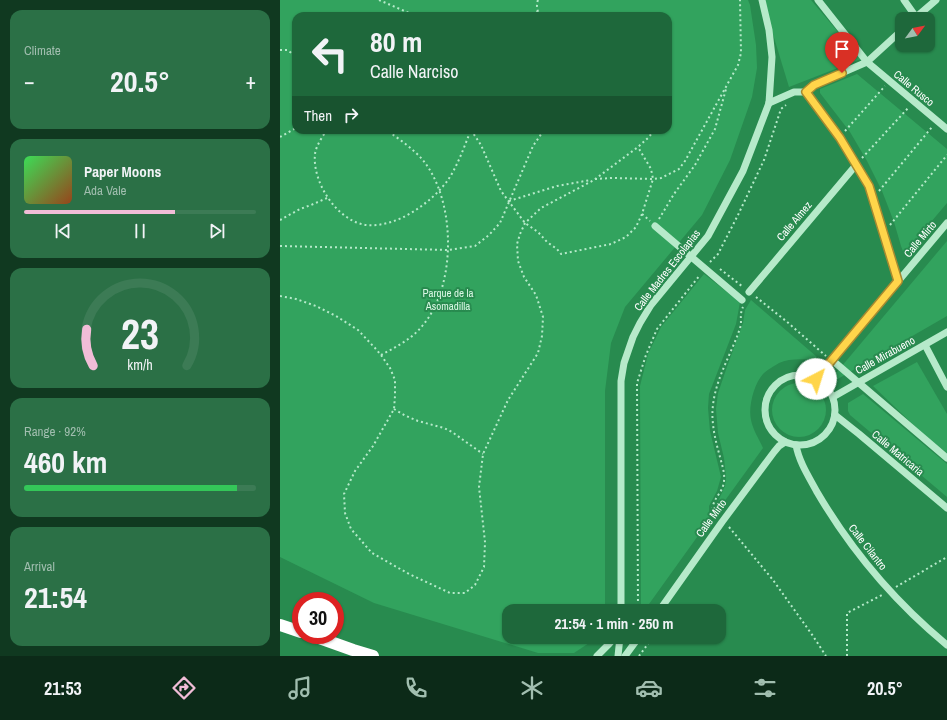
<!DOCTYPE html>
<meta charset="utf-8">
<style>
:root{--surface:#1e683b;--page:#2b7046;--text:#f1f3f6;--muted:#a1beaf;--line:#3c7b55;--accent:#f1bdd7}
body{margin:0;font-family:"Archivo Narrow",sans-serif;background:var(--page);color:var(--text);height:100vh;display:flex;flex-direction:column;font-size:15px;white-space:nowrap}
*{box-sizing:border-box;margin:0}
p{font-size:13px;color:var(--muted)}
.icon{flex:none;width:22px;height:22px;fill:none;stroke:currentColor;stroke-width:2;stroke-linecap:round;stroke-linejoin:round}
.map{position:relative;flex:1;overflow:hidden}
.side{display:flex;flex-direction:column;gap:10px;padding:10px;background:#103920;width:280px}
.side>*{flex:none}
.top-card{position:absolute;left:12px;top:12px;width:380px;height:122px;border-radius:12px;box-shadow:0 1px 3px #0004;background:#1e683b;color:var(--text);overflow:hidden}
.needle{width:26px;rotate:58deg}
.tools{position:absolute;left:615px;top:12px;display:grid;gap:8px}
.tools a{display:grid;place-items:center;width:40px;height:40px;border-radius:8px;background:var(--surface);box-shadow:0 1px 3px #0004;font-size:20px}
.speed{position:absolute;left:12px;top:592px;display:flex;gap:8px;font-size:20px;font-weight:700;text-align:center}
.speed>*{display:grid;place-content:center;width:52px;height:52px;border-radius:50%;background:var(--surface);box-shadow:0 1px 3px #0004;line-height:1}
.speed .limit{border:6px solid #d22;background:#fff;color:#111}
.pin{position:absolute;display:grid;place-items:center;width:34px;height:34px;color:#fff;margin:-41px -17px;border-radius:50% 50% 50% 0;rotate:-45deg;box-shadow:0 0 4px #0007}
.pin .icon{rotate:45deg}
.me{position:absolute;width:44px;margin:-22px;rotate:40deg;stroke-linejoin:round;filter:drop-shadow(0 0 3px #0008)}
.turn{display:flex;align-items:center;gap:14px;height:84px;padding:0 12px;font-size:18px}
.turn .icon{width:52px;height:52px;stroke-width:2.5}
.turn b{display:block;font-size:28px;line-height:34px}
.then{display:flex;align-items:center;height:38px;padding:0 12px;background:#0003;gap:8px;font-size:15px}
.big{font-size:30px;font-weight:700;line-height:1.1}
.side .card{flex:1;display:flex;flex-direction:column;justify-content:center;gap:6px;min-width:0;padding:0 14px;border-radius:12px;background:var(--page)}
.side .dial{align-items:center;gap:0}
.dial svg{height:104px;overflow:visible;fill:none;stroke:var(--line);stroke-width:7;stroke-linecap:round;text-anchor:middle}
.dial text{fill:var(--text);stroke:none}
.song{display:flex;align-items:center;gap:12px}
.cover{width:48px;height:48px;border-radius:6px;background:linear-gradient(135deg,hsl(130 70% 55%),hsl(20 70% 35%))}
.played{height:4px;border-radius:2px;background:linear-gradient(90deg,var(--accent) 65%,var(--line) 65%)}
.keys{display:flex;justify-content:space-around;direction:ltr}
.heat{display:flex;justify-content:space-between;align-items:center;font-size:22px;direction:ltr}
.charge{height:6px;border-radius:3px;background:linear-gradient(90deg,#34c759 92%,var(--line) 0)}
.trip{position:absolute;left:222px;top:604px;width:224px;height:40px;border-radius:12px;background:var(--surface);box-shadow:0 1px 3px #0004;font-weight:700;line-height:40px;text-align:center}
.dock{display:flex;height:64px;justify-content:space-around;align-items:center;background:#0c2a18;color:var(--muted)}
.dock .icon{width:28px;height:28px}
.dock .active{color:var(--accent)}
.dock b{font-size:18px;color:var(--text)}
main{display:flex;flex:1;min-height:0}
.map>svg:first-child{display:block}
</style>
<main>
<section class="side">
<div class="card"><p>Climate</p>
<div class="heat"><a>−</a><b class="big">20.5°</b><a>+</a></div>
</div>
<div class="card">
<div class="song"><i class="cover"></i><div><b>Paper Moons</b><p>Ada Vale</p></div></div>
<div class="played"></div>
<div class="keys"><svg class="icon" aria-label="previous" viewBox="0 0 24 24"><path d="M18 5L8 12l10 7zM5 5v14"/></svg><svg class="icon" aria-label="pause" viewBox="0 0 24 24"><path d="M8 5v14M16 5v14"/></svg><svg class="icon" aria-label="next" viewBox="0 0 24 24"><path d="M6 5l10 7-10 7zM19 5v14"/></svg></div>
</div>
<div class="card dial"><svg viewBox="0 0 100 80">
<path d="M14 69A42 42 0 1 1 86 69"/>
<path d="M14 69A42 42 0 0 1 9 41" stroke="#f1bdd7"/>
<text x="50" y="56" font-size="32" font-weight="700">23</text>
<text x="50" y="72" font-size="11">km/h</text>
</svg></div>
<div class="card"><p>Range · 92%</p><b class="big">460 km</b><div class="charge"></div></div>
<div class="card"><p>Arrival</p><b class="big">21:54</b></div>
</section>
<div class="map">
<svg width="667" height="656" viewBox="0 0 667 656">
<rect width="100%" height="100%" fill="#288b4f"/>
<g fill="#32a35e" fill-rule="evenodd">
<path d="M 0,0 L 468,0 L 470,5 L 476,45 L 477,68 L 472,97 L 450,160 L 422,215 L 345,307 L 331,343 L 325,391 L 325,611 L 229,611 L 229,637 L 314,637 L 309,643 L 294,653 L 258,653 L 94,603 L 0,557 ZM 16,16 L 388,16 L 388,130 L 16,130 Z"/>
<polygon points="485,0 531,0 581,59 509,87 492,31"/>
<polygon points="577,74 667,149 667,203 624,254 621,246 614,222 602,191 587,161 570,132 540,93 540,89"/>
<polygon points="667,241 667,316 556,380 554,377 556,373"/>
<polygon points="424,274 460,302 456,324 429,394 428,408 430,431 441,477 437,491 429,506 429,515 430,519 364,611 361,611 360,386 368,354 381,327"/>
<path d="M 471,300 L 537,357 L 535,360 C 524,359 509,358 499,363 C 494,366 487,370 483,374 C 474,384 468,407 471,420 C 473,430 479,439 483,448 L 436,513 L 435,508 L 445,486 L 446,478 L 444,458 L 438,433 L 436,409 L 438,393 L 448,364 L 463,323 L 465,310 Z"/>
<polygon points="637,362 667,414 667,453 643,434 593,386"/>
<circle cx="519" cy="410" r="27"/>
<polygon points="583,394 667,464 667,497 570,415 568,411 568,403"/>
</g>
<g fill="none" stroke-linecap="round" stroke-linejoin="round">
<g stroke="#b6eaca" stroke-width="2" stroke-dasharray="2 3" stroke-linecap="butt">
<polyline points="99,0 136,16"/>
<path d="M 258,0 C 256,5 257,11 260,16"/>
<polyline points="247,16 257,12"/>
<polyline points="0,50 7,50 16,56"/>
<path d="M 32,130 C 51,134 71,134 90,130"/>
<path d="M 47,130 C 42,137 36,146 35,154 C 32,182 57,221 86,225 C 117,228 151,203 168,180 C 178,165 184,147 191,130"/>
<polyline points="191,130 201,145 221,191 245,223 258,232 267,242 277,249 281,254 331,244 346,237 356,227 362,214 373,179 371,169 358,147"/>
<polyline points="565,131 605,86"/>
<polyline points="0,137 16,128"/>
<polyline points="582,158 629,107"/>
<polyline points="315,179 332,178 373,179 381,178 399,169 405,161 458,65 461,53 460,0"/>
<polyline points="599,191 652,127"/>
<polyline points="229,201 277,186 311,180"/>
<polyline points="362,214 370,221"/>
<polyline points="379,219 394,194 415,165 435,129 446,89"/>
<polyline points="0,220 20,209 31,205 47,198"/>
<polyline points="610,225 667,155"/>
<polyline points="0,246 168,250 195,246 209,235 220,223 253,146 264,130"/>
<polyline points="430,262 438,254 458,215 484,160 501,109 506,105"/>
<polyline points="440,269 463,287"/>
<polyline points="0,296 16,299 36,306 56,316 78,330 95,348 101,355 110,368 115,380 115,396 114,409 93,446 75,471 64,494 65,513 71,529 92,553 129,574 170,593 185,593 195,585 204,567 205,542 199,487 203,454 228,400 258,353 262,336 263,317 256,295 244,277 238,261 237,244 240,234 245,223 261,208 314,180 358,147 369,137 374,130"/>
<polyline points="476,297 506,321 546,356"/>
<path d="M 101,355 C 116,347 132,339 143,325 C 177,285 176,199 142,159 C 132,148 118,138 106,130"/>
<polyline points="114,409 126,416 138,421 164,428 172,432 203,454"/>
<path d="M 436,518 L 433,515 C 430,498 443,495 444,481 C 445,473 442,465 440,457 C 437,446 434,435 433,424 C 429,391 447,363 458,334 C 459,331 460,328 461,325 C 461,318 460,313 463,307"/>
<polyline points="449,527 493,580 533,636 546,656"/>
<polyline points="616,587 667,557"/>
<polyline points="358,611 357,383 366,355 377,329 420,275"/>
<polyline points="359,656 373,637"/>
<polyline points="567,656 567,613 602,595"/>
</g>
<g stroke="#b6eaca" stroke-width="7">
<polyline points="538,0 587,62 667,129"/>
<polyline points="624,0 636,17"/>
<polyline points="634,19 656,0"/>
<polyline points="526,92 560,138 589,186 618,281"/>
<polyline points="489,103 514,92 526,92 534,85 587,62 622,30"/>
<polyline points="469,292 576,165"/>
<polyline points="645,345 667,387"/>
<polyline points="552,360 667,458"/>
<circle cx="520" cy="410" r="35"/>
<polyline points="536,379 667,223"/>
<polyline points="553,397 667,332"/>
<polyline points="555,415 579,434 667,508"/>
<path d="M 516,445 C 519,462 529,477 537,492 C 571,550 615,602 667,645"/>
<polyline points="341,611 341,381 344,363 353,337 360,323 371,305 428,236 463,171 489,103 492,57 489,30 482,0"/>
<polyline points="379,611 442,522 494,452 499,446 505,442"/>
<polyline points="317,656 329,644 335,637"/>
<polyline points="338,656 340,637"/>
<polyline points="345,656 359,637"/>
</g>
<g stroke="#fff" stroke-width="12">
<polyline points="0,625 21,632"/>
<polyline points="31,635 73,650 93,656"/>
</g>
<polyline stroke="#b6eaca" stroke-width="7" points="375,226 462,300"/>
</g>
<g fill="none" stroke-linecap="round" stroke-linejoin="round">
<g stroke="#a68a30" stroke-width="10">
<polyline id="route" points="536,379 618,281 589,186 560,138 526,92 534,85 562,73"/>
</g>
<use href="#route" stroke="#ffd54a" stroke-width="7"/>
</g>
<g text-anchor="middle" dominant-baseline="central" stroke-width="4" stroke-linejoin="round" paint-order="stroke">
<g font-size="11" fill="#fff" stroke="#288b4f">
<text transform="translate(634 88) rotate(40)">Calle Rusco</text>
<text transform="translate(514 221) rotate(-50)">Calle Almez</text>
<text transform="translate(640 239) rotate(-50)">Calle Mirto</text>
<text transform="translate(387 270) rotate(-52)">Calle Madres Escolapias</text>
<text transform="translate(605 355) rotate(-29)">Calle Mirabueno</text>
<text transform="translate(618 453) rotate(40)">Calle Matricaria</text>
<text transform="translate(431 518) rotate(-54)">Calle Mirto</text>
<text transform="translate(588 547) rotate(52)">Calle Cilantro</text>
</g>
<g font-size="11" fill="#daf8e5" stroke="#288b4f">
<text x="168" y="293">Parque de la<tspan x="168" dy="13">Asomadilla</tspan></text>
</g>
</g>
</svg>
<div class="tools">
<a><svg class="needle" viewBox="-14 -14 28 28"><path d="M0-13l5 13h-10z" fill="#e53935"/><path d="M0 13l5-13h-10z" fill="#a1beaf"/></svg></a>
</div>
<div class="speed"><div class="limit">30</div></div>
<div class="pin" style="left:562px;top:73px;background:#d93025"><svg class="icon" aria-label="arrive" viewBox="0 0 24 24"><path d="M6 21V4h12l-3 4 3 4H6"/></svg></div>
<svg class="me" style="left:536px;top:379px" viewBox="-20 -20 40 40"><circle r="19" fill="#fff"/><path d="M0-13L10 11 0 6-10 11z" fill="#ffd54a"/></svg>
<div class="trip">21:54 · 1 min · 250 m</div>
<div class="top-card">
<div class="turn"><svg class="icon" aria-label="left" viewBox="0 0 24 24"><path d="M17 20v-9H6M10 6l-5 5 5 5"/></svg><div><b>80 m</b>Calle Narciso</div></div>
<div class="then">Then<svg class="icon" aria-label="right" viewBox="0 0 24 24"><path d="M7 20v-9h11M14 6l5 5-5 5"/></svg></div>
</div>
</div>
</main>
<nav class="dock">
<b>21:53</b>
<svg class="icon active" aria-label="directions" viewBox="0 0 24 24"><path d="M12 3l9 9-9 9-9-9zM9 14v-3h6M13 9l2 2-2 2"/></svg>
<svg class="icon" aria-label="music" viewBox="0 0 24 24"><path d="M9 18V5l10-2v13"/><circle cx="6" cy="18" r="3"/><circle cx="16" cy="16" r="3"/></svg>
<svg class="icon" aria-label="phone" viewBox="0 0 24 24"><path d="M5 4h4l2 5-3 2q2 4 5 5l2-3 5 2v4C11 20 4 13 5 4z"/></svg>
<svg class="icon" aria-label="climate" viewBox="0 0 24 24"><path d="M12 3v18M4 7l16 10M4 17L20 7"/></svg>
<svg class="icon" aria-label="car" viewBox="0 0 24 24"><path d="M5 17H2v-5l4-1 3-4h7l3 4 3 1v5h-3M9 17h6M6 11h13"/><circle cx="7" cy="17" r="2"/><circle cx="17" cy="17" r="2"/></svg>
<svg class="icon" aria-label="filters" viewBox="0 0 24 24"><path d="M4 7h16M4 17h16"/><circle cx="9" cy="7" r="2"/><circle cx="15" cy="17" r="2"/></svg>
<b>20.5°</b>
</nav>
